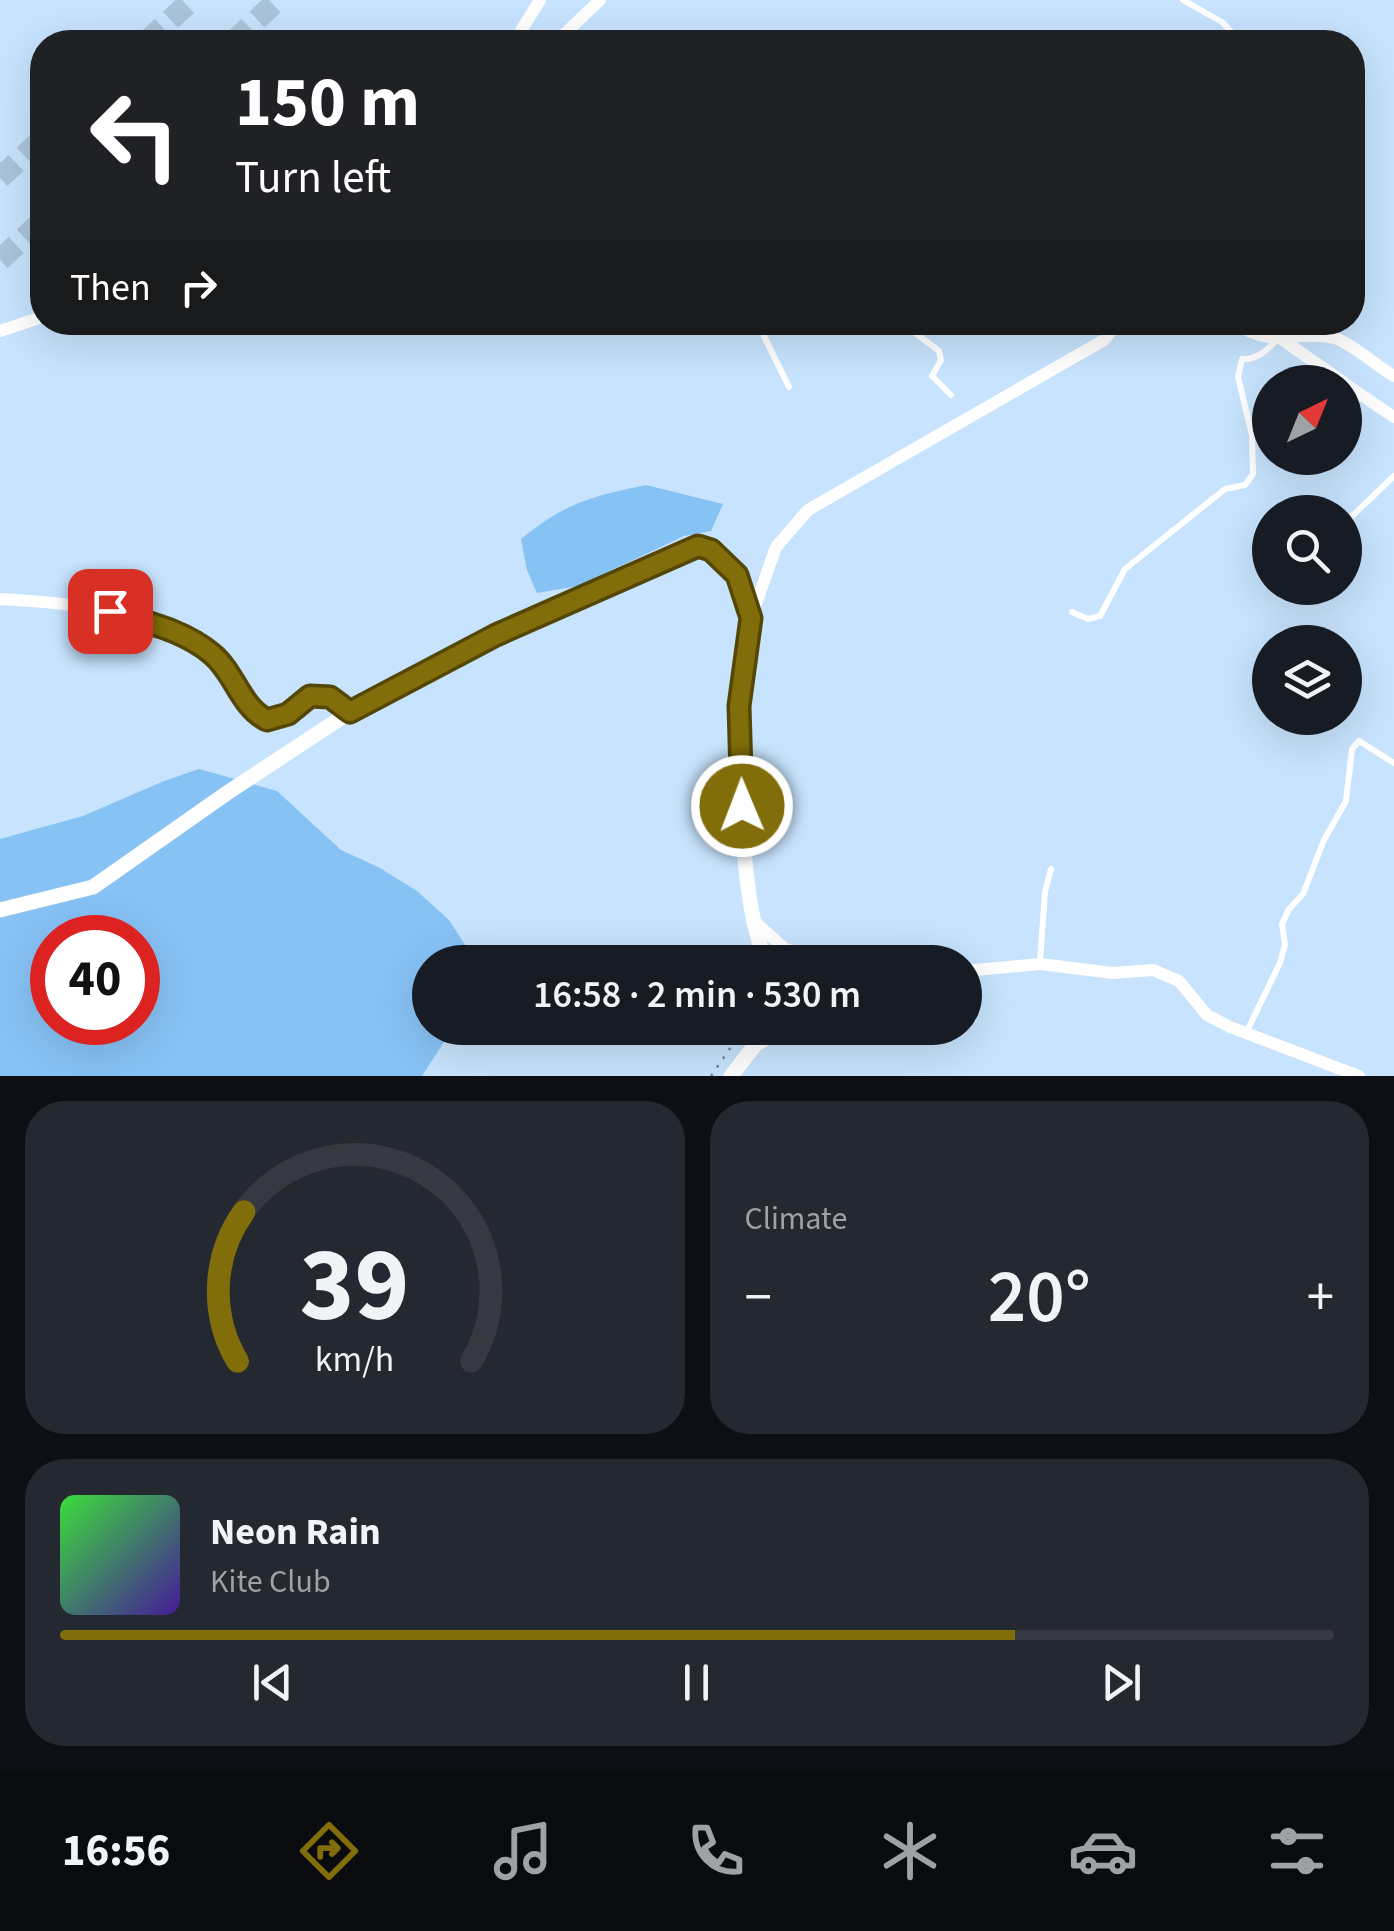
<!DOCTYPE html>
<meta charset="utf-8">
<style>
:root{--surface:#171b24;--page:#242831;--text:#f1f3f6;--muted:#9ea1a6;--line:#363941;--accent:#816d09}
body{margin:0;font-family:"Source Sans 3",sans-serif;background:var(--page);color:var(--text);height:100vh;display:flex;flex-direction:column;font-size:38px;white-space:nowrap}
*{box-sizing:border-box;margin:0}
p{font-size:32px;color:var(--muted)}
.icon{flex:none;width:55px;height:55px;fill:none;stroke:currentColor;stroke-width:2;stroke-linecap:round;stroke-linejoin:round}
.map{position:relative;height:1076px;overflow:hidden}
.drawer{display:flex;flex-direction:column;gap:25px;padding:25px;background:#0d0f14;flex:1}
.drawer>*{flex:none}
.top-card{position:absolute;left:30px;top:30px;width:1335px;height:305px;border-radius:40px;box-shadow:0 10px 40px #0002;background:#202124;color:#fff;overflow:hidden}
.needle{width:65px;rotate:43deg}
.controls{position:absolute;left:1252px;top:365px;display:grid;gap:20px}
.controls a{display:grid;place-items:center;width:110px;height:110px;border-radius:50%;background:var(--surface);box-shadow:0 10px 40px #0002;font-size:50px}
.speed{position:absolute;left:30px;top:915px;display:flex;gap:20px;font-size:50px;font-weight:700;text-align:center}
.speed>*{display:grid;place-content:center;width:130px;height:130px;border-radius:50%;background:var(--surface);box-shadow:0 10px 40px #0002;line-height:1}
.speed .limit{border:15px solid #d22;background:#fff;color:#111}
.pin{position:absolute;display:grid;place-items:center;width:85px;height:85px;color:#fff;margin:-42px;border-radius:20px;box-shadow:0 5px 15px #0006}
.me{position:absolute;width:110px;margin:-55px;rotate:359deg;stroke-linejoin:round;filter:drop-shadow(0 0 8px #0008)}
.turn{display:flex;align-items:center;gap:35px;height:210px;padding:0 40px;font-size:45px}
.turn .icon{width:130px;height:130px;stroke-width:2.5}
.turn b{display:block;font-size:70px;line-height:85px}
.then{display:flex;align-items:center;height:95px;padding:0 40px;background:#0003;gap:20px;font-size:38px}
.big{font-size:75px;font-weight:600;line-height:1.1}
.drawer .tile{flex:1;display:flex;flex-direction:column;justify-content:center;gap:15px;min-width:0;padding:0 35px;border-radius:40px;background:var(--page)}
.drawer .dial{align-items:center;gap:0}
.dial svg{height:260px;overflow:visible;fill:none;stroke:var(--line);stroke-width:7;stroke-linecap:round;text-anchor:middle}
.dial text{fill:var(--text);stroke:none}
.song{display:flex;align-items:center;gap:30px}
.cover{width:120px;height:120px;border-radius:15px;background:linear-gradient(135deg,hsl(120 70% 55%),hsl(260 70% 35%))}
.played{height:10px;border-radius:5px;background:linear-gradient(90deg,var(--accent) 75%,var(--line) 75%)}
.keys{display:flex;justify-content:space-around;direction:ltr}
.heat{display:flex;justify-content:space-between;align-items:center;font-size:55px;direction:ltr}
.drawer .tiles{flex:1;display:grid;gap:25px;grid-template-columns:1fr 1fr}
.tile:last-child{grid-column:span 2}
.trip{position:absolute;left:412px;top:945px;width:570px;height:100px;border-radius:50px;background:var(--surface);box-shadow:0 10px 40px #0002;font-weight:600;line-height:100px;text-align:center}
.tab-bar{display:flex;height:160px;justify-content:space-around;align-items:center;background:#090b0e;color:var(--muted)}
.tab-bar .icon{width:70px;height:70px}
.tab-bar .on{color:var(--accent)}
.tab-bar b{font-size:45px;color:var(--text)}
.map>svg:first-child{display:block}
</style>
<div class="map">
<svg width="1394" height="1076" viewBox="0 0 1394 1076">
<rect width="100%" height="100%" fill="#c7e3fd"/>
<g fill="#87c2f5" fill-rule="evenodd">
<path d="M 646,485 L 723,504 L 711,531 L 684,536 L 578,586 L 537,593 L 527,570 L 521,539 C 567,502 590,497 646,485 Z"/>
<path d="M 199,769 L 277,791 L 341,850 L 380,868 L 417,891 L 449,920 L 473,957 L 472,962 L 430,962 L 430,1028 L 453,1028 L 422,1076 L 0,1076 L 0,839 L 83,816 L 164,781 ZM 52,938 L 138,938 L 138,1022 L 52,1022 Z"/>
</g>
<g fill="none" stroke-linecap="round" stroke-linejoin="round">
<g stroke="#aac4db" stroke-width="22" stroke-dasharray="22 11" stroke-linecap="butt">
<polyline points="146,42 192,0"/>
<polyline points="233,42 278,0"/>
<polyline points="0,178 42,139"/>
<polyline points="0,260 42,221"/>
</g>
<polyline stroke="#6c8092" stroke-width="2.5" stroke-dasharray="2.5 8" stroke-linecap="butt" points="711,1076 744,1028"/>
<g stroke="#fff" stroke-width="6">
<polyline points="1183,0 1222,22 1241,42"/>
<polyline points="757,322 789,387"/>
<polyline points="901,322 939,351 941,360 932,376 951,395"/>
<polyline points="1345,523 1394,476"/>
<path d="M 1072,612 L 1088,619 L 1100,616 L 1125,569 L 1225,489 L 1245,485 L 1253,474 L 1252,435 L 1238,377 L 1242,359 C 1257,360 1267,350 1277,340"/>
<polyline points="1040,962 1045,892 1051,869"/>
<polyline points="1246,1033 1280,963 1285,945 1282,924 1289,909 1303,894 1324,840 1346,801 1352,749 1359,741 1394,763"/>
</g>
<g stroke="#fff" stroke-width="12">
<polyline points="514,42 540,0"/>
<polyline points="556,42 600,0"/>
<path d="M 1235,322 C 1268,350 1299,329 1334,338 C 1350,342 1378,367 1394,376"/>
<polyline points="1257,322 1343,382"/>
<polyline points="0,331 42,317"/>
<polyline points="1345,384 1394,417"/>
<path d="M 0,599 C 61,602 168,612 214,655 C 235,675 241,706 267,720 L 288,714 L 309,696 L 330,697 L 350,712"/>
<polyline points="751,618 776,547 808,510 1104,340 1119,322"/>
<polyline points="754,921 785,949 834,962"/>
<polyline points="965,971 1040,964 1113,973 1153,970 1179,981 1207,1015 1230,1027 1359,1076"/>
</g>
<g stroke="#fff" stroke-width="15">
<path d="M 0,910 L 93,887 L 227,793 L 350,712 L 497,635 L 698,546 C 728,554 745,587 750,616 C 755,641 741,680 739,707 C 737,755 742,929 769,962"/>
<polyline points="731,1076 755,1045 781,1028"/>
</g>
</g>
<g fill="none" stroke-linecap="round" stroke-linejoin="round">
<g stroke="#544706" stroke-width="25">
<path id="route" d="M 110,611 C 145,622 184,630 212,654 C 235,673 240,706 267,720 L 288,714 L 310,696 L 330,697 L 350,712 L 496,635 L 698,546 L 711,550 L 737,575 L 751,618 L 739,706 L 742,806"/>
</g>
<use href="#route" stroke="#816d09" stroke-width="18"/>
</g>
</svg>
<div class="controls">
<a><svg class="needle" viewBox="-14 -14 28 28"><path d="M0-13l5 13h-10z" fill="#e53935"/><path d="M0 13l5-13h-10z" fill="#9ea1a6"/></svg></a>
<a><svg class="icon" aria-label="search" viewBox="0 0 24 24"><circle cx="10" cy="10" r="6"/><path d="M15 15l6 6"/></svg></a>
<a><svg class="icon" aria-label="layers" viewBox="0 0 24 24"><path d="M12 4l9 5-9 5-9-5zM3 14l9 5 9-5"/></svg></a>
</div>
<div class="speed"><div class="limit">40</div></div>
<div class="pin" style="left:110px;top:611px;background:#d93025"><svg class="icon" aria-label="arrive" viewBox="0 0 24 24"><path d="M6 21V4h12l-3 4 3 4H6"/></svg></div>
<svg class="me" style="left:742px;top:806px" viewBox="-20 -20 40 40"><circle r="17" fill="#816d09" stroke="#fff" stroke-width="3"/><path d="M0-11L8 9 0 5-8 9z" fill="#fff"/></svg>
<div class="trip">16:58 · 2 min · 530 m</div>
<div class="top-card">
<div class="turn"><svg class="icon" aria-label="left" viewBox="0 0 24 24"><path d="M17 20v-9H6M10 6l-5 5 5 5"/></svg><div><b>150 m</b>Turn left</div></div>
<div class="then">Then<svg class="icon" aria-label="right" viewBox="0 0 24 24"><path d="M7 20v-9h11M14 6l5 5-5 5"/></svg></div>
</div>
</div>
<section class="drawer">
<div class="tiles">
<div class="tile dial"><svg viewBox="0 0 100 80">
<path d="M14 69A42 42 0 1 1 86 69"/>
<path d="M14 69A42 42 0 0 1 16 23" stroke="#816d09"/>
<text x="50" y="56" font-size="32" font-weight="700">39</text>
<text x="50" y="72" font-size="11">km/h</text>
</svg></div>
<div class="tile"><p>Climate</p>
<div class="heat"><a>−</a><b class="big">20°</b><a>+</a></div>
</div>
<div class="tile">
<div class="song"><i class="cover"></i><div><b>Neon Rain</b><p>Kite Club</p></div></div>
<div class="played"></div>
<div class="keys"><svg class="icon" aria-label="previous" viewBox="0 0 24 24"><path d="M18 5L8 12l10 7zM5 5v14"/></svg><svg class="icon" aria-label="pause" viewBox="0 0 24 24"><path d="M8 5v14M16 5v14"/></svg><svg class="icon" aria-label="next" viewBox="0 0 24 24"><path d="M6 5l10 7-10 7zM19 5v14"/></svg></div>
</div>
</div>
</section>
<nav class="tab-bar">
<b>16:56</b>
<svg class="icon on" aria-label="directions" viewBox="0 0 24 24"><path d="M12 3l9 9-9 9-9-9zM9 14v-3h6M13 9l2 2-2 2"/></svg>
<svg class="icon" aria-label="music" viewBox="0 0 24 24"><path d="M9 18V5l10-2v13"/><circle cx="6" cy="18" r="3"/><circle cx="16" cy="16" r="3"/></svg>
<svg class="icon" aria-label="phone" viewBox="0 0 24 24"><path d="M5 4h4l2 5-3 2q2 4 5 5l2-3 5 2v4C11 20 4 13 5 4z"/></svg>
<svg class="icon" aria-label="climate" viewBox="0 0 24 24"><path d="M12 3v18M4 7l16 10M4 17L20 7"/></svg>
<svg class="icon" aria-label="car" viewBox="0 0 24 24"><path d="M5 17H2v-5l4-1 3-4h7l3 4 3 1v5h-3M9 17h6M6 11h13"/><circle cx="7" cy="17" r="2"/><circle cx="17" cy="17" r="2"/></svg>
<svg class="icon" aria-label="filters" viewBox="0 0 24 24"><path d="M4 7h16M4 17h16"/><circle cx="9" cy="7" r="2"/><circle cx="15" cy="17" r="2"/></svg>
</nav>
